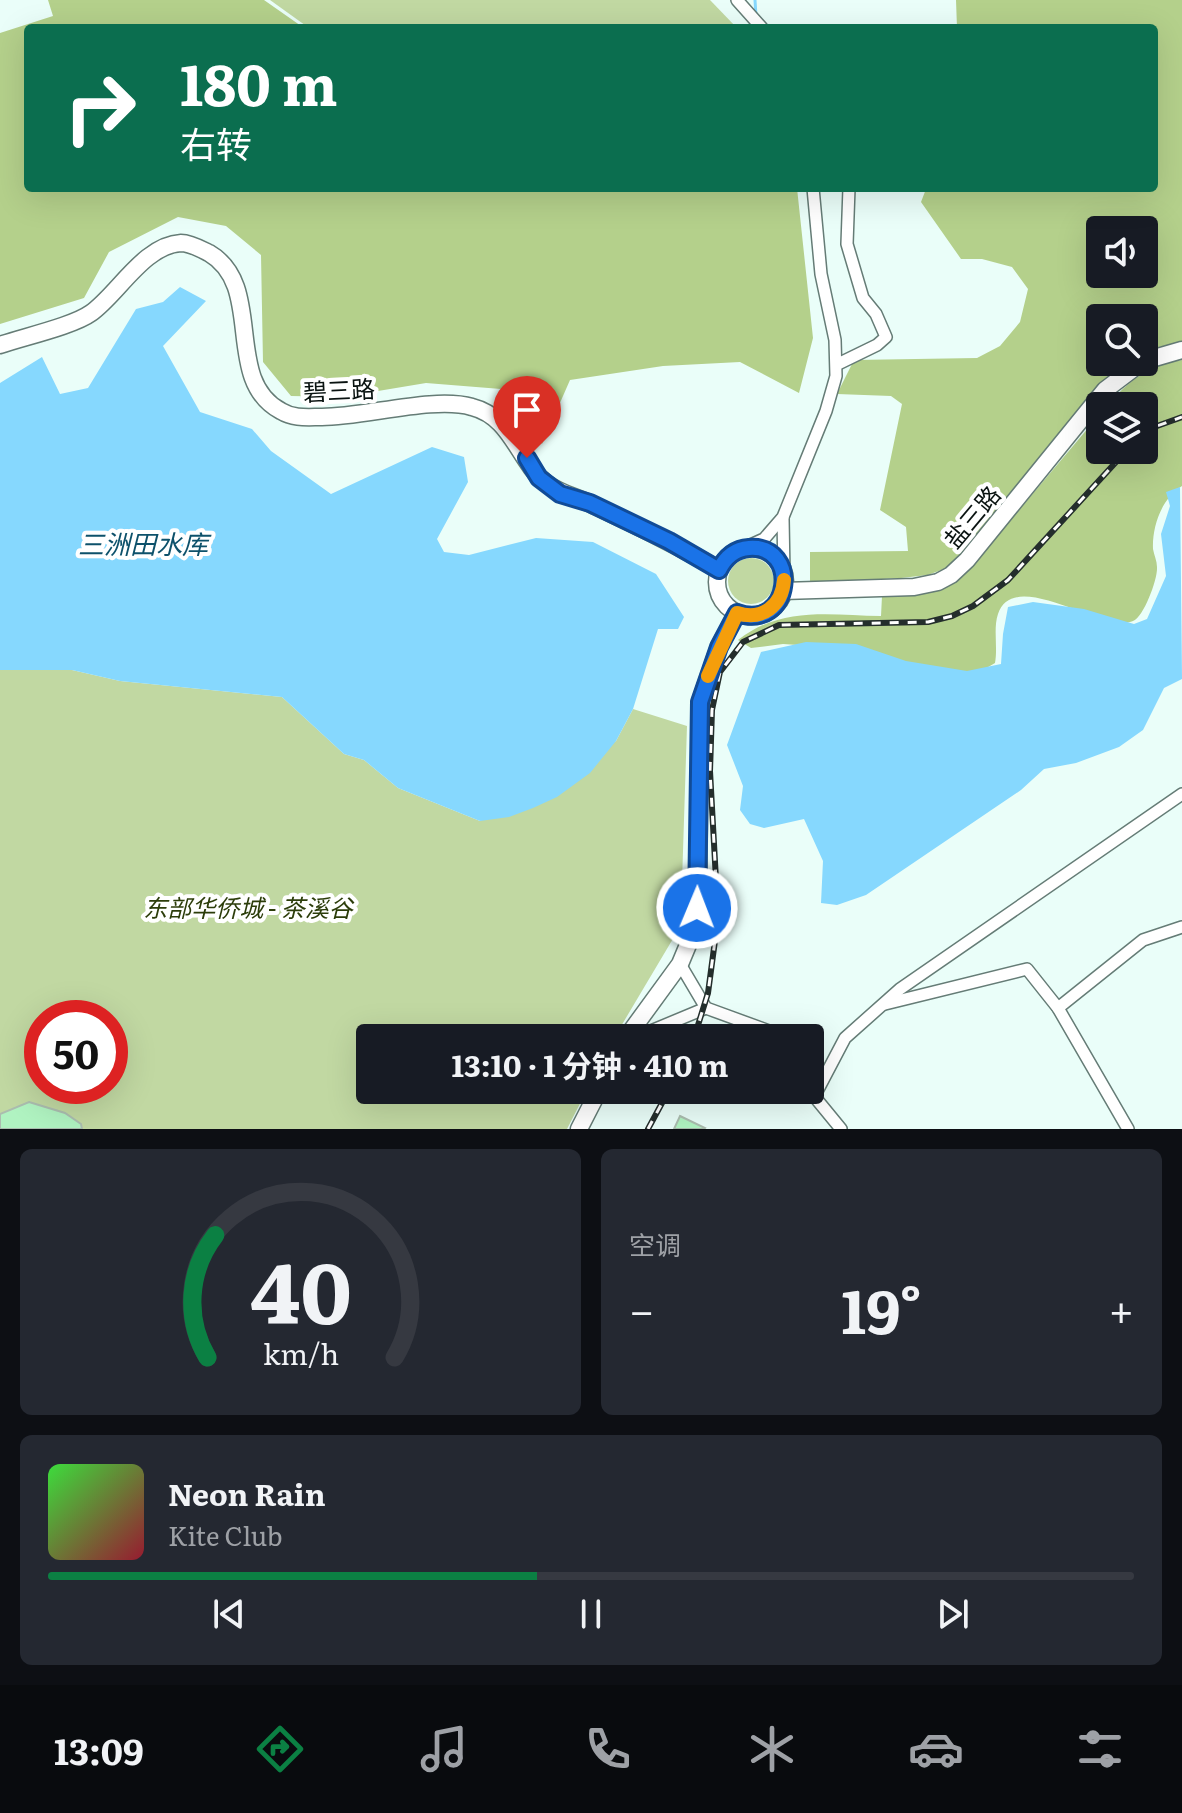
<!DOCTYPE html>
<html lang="zh">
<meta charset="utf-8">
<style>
:root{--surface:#171b24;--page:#242831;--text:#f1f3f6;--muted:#9ea1a6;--line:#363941;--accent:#0b8043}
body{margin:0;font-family:Literata,"Noto Sans SC",serif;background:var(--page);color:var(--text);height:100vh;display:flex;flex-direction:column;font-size:30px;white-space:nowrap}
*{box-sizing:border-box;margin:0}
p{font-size:26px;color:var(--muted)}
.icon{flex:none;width:44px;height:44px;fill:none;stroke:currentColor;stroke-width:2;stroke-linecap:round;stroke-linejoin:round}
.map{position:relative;height:1129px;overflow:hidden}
.sheet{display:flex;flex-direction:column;gap:20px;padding:20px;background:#0d0f14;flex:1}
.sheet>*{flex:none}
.banner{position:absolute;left:24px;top:24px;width:1134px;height:168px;border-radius:8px;box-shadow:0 8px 32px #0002;background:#0b6e4f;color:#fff;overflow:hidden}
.fabs{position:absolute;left:1086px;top:216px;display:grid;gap:16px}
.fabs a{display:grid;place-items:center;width:72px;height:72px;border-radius:8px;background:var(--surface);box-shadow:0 8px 32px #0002;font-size:40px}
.speed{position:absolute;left:24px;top:1000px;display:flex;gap:16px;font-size:40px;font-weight:700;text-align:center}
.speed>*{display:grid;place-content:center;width:104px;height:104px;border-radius:50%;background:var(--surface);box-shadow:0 8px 32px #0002;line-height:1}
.speed .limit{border:12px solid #d22;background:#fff;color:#111}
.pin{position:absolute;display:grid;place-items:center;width:68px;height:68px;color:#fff;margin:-82px -34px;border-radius:50% 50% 50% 0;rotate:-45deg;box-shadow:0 0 8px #0007}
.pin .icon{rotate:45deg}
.me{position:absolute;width:88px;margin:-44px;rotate:1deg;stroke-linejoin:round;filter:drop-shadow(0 0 6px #0008)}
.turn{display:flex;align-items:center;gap:28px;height:168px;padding:0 24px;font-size:36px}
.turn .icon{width:104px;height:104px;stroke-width:2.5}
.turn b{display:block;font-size:56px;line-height:68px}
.big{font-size:60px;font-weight:700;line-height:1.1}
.sheet .card{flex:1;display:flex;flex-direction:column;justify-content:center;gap:12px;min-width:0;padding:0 28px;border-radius:12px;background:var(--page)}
.sheet .dial{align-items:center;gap:0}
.dial svg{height:208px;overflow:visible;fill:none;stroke:var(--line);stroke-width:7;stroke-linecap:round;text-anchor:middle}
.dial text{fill:var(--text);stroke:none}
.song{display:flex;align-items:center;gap:24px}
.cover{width:96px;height:96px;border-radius:12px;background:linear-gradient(135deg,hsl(120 70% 55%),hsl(350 70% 35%))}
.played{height:8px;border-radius:4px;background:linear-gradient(90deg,var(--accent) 45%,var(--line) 45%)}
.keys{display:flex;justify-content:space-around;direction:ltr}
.heat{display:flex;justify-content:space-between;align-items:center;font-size:44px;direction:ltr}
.sheet .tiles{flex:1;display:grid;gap:20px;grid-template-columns:1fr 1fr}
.card:last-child{grid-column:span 2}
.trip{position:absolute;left:356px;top:1024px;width:468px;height:80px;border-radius:8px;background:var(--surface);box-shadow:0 8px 32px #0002;font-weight:700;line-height:80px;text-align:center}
.tabs{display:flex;height:128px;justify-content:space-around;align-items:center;background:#090b0e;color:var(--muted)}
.tabs .icon{width:56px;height:56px}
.tabs .current{color:var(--accent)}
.tabs b{font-size:36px;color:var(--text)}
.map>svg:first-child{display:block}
</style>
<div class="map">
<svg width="1182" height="1129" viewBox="0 0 1182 1129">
<rect width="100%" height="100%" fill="#eafef9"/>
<g fill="#c1d8a2" fill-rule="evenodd">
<polygon points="270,0 710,0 737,28 309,28"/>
<circle cx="751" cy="581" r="23"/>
<path d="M 0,670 L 72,670 L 120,681 L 282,697 L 344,754 L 364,760 L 398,788 L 480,821 L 616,741 L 633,709 L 687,726 L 681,914 L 677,932 L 614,1038 L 370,1038 L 370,1090 L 587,1090 L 567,1129 L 0,1129 ZM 42,1018 L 110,1018 L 110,1086 L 42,1086 Z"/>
</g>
<g fill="#b4d08b" fill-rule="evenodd">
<polygon points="48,0 264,0 304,28 28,28 28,188 797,188 813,338 799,393 740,362 663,366 570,380 542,444 501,389 426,383 342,397 291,396 263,362 261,255 226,226 178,217 109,252 84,298 0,324 0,33 53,16"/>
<path d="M 956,0 L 1182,0 L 1182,342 L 1144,350 L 1144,318 L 1100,318 L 1100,362 L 1124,362 L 1123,367 L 988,530 L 949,567 L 928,575 L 901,578 L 810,583 L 810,552 L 908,551 L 906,527 L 880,510 L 902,404 L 891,396 L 837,394 L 854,360 L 977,358 L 1000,346 L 1020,322 L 1028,289 L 1012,267 L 982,259 L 961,259 L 921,202 L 926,189 L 1154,188 L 1154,28 L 957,28 ZM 1100,230 L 1144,230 L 1144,274 L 1100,274 Z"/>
<path d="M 1182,360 L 1182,486 C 1162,498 1152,526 1153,549 C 1154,555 1157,561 1157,567 C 1158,578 1144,617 1133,621 C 1103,634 1014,566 998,614 C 993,629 998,647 995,663 L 978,673 L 951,672 L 843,648 L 783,644 L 751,648 L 738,640 C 781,606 829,615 881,616 L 882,596 C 915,595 937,595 965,574 L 1100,414 L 1100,450 L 1144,450 L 1144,406 L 1107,406 C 1127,382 1150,364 1182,360 Z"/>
</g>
<g fill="#86d8fe">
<polygon points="180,287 206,301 163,346 200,412 252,429 271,451 331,494 432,447 464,457 468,482 437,539 444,552 469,555 536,538 593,542 656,574 684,617 678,629 658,629 633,709 616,741 590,773 557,797 533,808 509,817 480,821 398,788 364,760 344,754 282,697 120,681 72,670 0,670 0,383 42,357 60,394 88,388 136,309 163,302"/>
<polygon points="1180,487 1182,679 1164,688 1143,730 1119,747 1076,763 1044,769 1021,790 866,895 837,905 821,903 823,861 804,819 764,828 750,824 740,810 743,786 727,745 761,652 806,642 856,644 906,661 967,671 1001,664 1003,634 1008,607 1033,602 1084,609 1134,624 1147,619 1166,576 1161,534 1170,506 1166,492"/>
</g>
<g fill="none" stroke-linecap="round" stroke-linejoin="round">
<polyline stroke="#86d8fe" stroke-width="3" points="755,0 756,16"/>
</g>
<g fill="#b0f3c1" stroke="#abbdaf" stroke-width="2">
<polygon points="29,1102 65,1113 81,1124 82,1129 0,1129 0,1114"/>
<polygon points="680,1116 705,1128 704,1129 674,1129"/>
</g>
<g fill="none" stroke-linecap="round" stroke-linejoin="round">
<g stroke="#657c76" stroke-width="14">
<g id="minor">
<polyline points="737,0 762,28"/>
<polyline points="838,364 877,345 886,337 876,314 863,298 847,244 849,188"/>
<polyline points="783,518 784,574"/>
<polyline points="744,548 764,539 783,517 826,411 836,376 835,340 821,274 813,188"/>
<polyline points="680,964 706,1008 769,1031 777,1038"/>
<polyline points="885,1004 1027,969 1058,1008 1128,1129"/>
<polyline points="1058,1008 1143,940 1182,927"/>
<polyline points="634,1038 706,1008"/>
<polyline points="809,1090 841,1129"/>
<polyline points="814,1097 845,1038 900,989 1182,794"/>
</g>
</g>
<g stroke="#657c76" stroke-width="19">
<g id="secondary">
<path d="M 0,345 C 23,337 73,326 91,313 C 118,294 144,245 181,243 C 190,243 201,249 209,253 C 266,286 222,380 281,411 C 294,419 308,417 322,417 C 365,417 434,396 472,407 C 512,417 518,461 546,483 C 562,495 578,497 595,506 C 637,526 679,546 719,570"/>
<polyline points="1144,361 1182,350"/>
<circle cx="751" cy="582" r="34"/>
<polyline points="783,591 914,587 938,582 951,575 967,560 1105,390 1142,362"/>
<polyline points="626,1038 680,964 690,940 698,894 700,702 719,647 737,613"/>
<polyline points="579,1129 599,1090"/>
</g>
</g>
<use href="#minor" stroke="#fff" stroke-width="11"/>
<use href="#secondary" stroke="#fff" stroke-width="16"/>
<g stroke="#242e2c" stroke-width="6">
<g id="rail">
<polyline points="1144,437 1157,426 1182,417"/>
<polyline points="694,1038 708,993 716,933 716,880 710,771 712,710 720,672 743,642 779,625 928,622 952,616 973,606 1008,580 1127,450"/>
<polyline points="648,1129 669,1090"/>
</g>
</g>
<use href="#rail" stroke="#fff" stroke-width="3" stroke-dasharray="9" stroke-linecap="butt"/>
</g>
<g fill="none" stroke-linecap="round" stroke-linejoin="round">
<g stroke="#114b97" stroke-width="20">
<path id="route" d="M 527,458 L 539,478 L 560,494 L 590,503 L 669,541 L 719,570 C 725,558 734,549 749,548 C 801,544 792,632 737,613 L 719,647 L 700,702 L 697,908"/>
</g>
<use href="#route" stroke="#1a73e8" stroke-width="14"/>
<path stroke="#f59e0b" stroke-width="14" d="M 708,676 L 737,613 C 762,621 782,606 784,580"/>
</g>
<g text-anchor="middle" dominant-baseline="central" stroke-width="8" stroke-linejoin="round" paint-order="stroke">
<g font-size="24" fill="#0a1311" stroke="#fff">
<text transform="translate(339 389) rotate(-3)">碧三路</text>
<text transform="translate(971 516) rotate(-50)">盐三路</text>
</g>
<g font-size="24" font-style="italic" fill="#2c3d0a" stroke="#fff">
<text x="248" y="906">东部华侨城 - 茶溪谷</text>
</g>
<g font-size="26" font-style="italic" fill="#0d516b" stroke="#fff">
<text x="143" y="542">三洲田水库</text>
</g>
</g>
</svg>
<div class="fabs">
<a><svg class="icon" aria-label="sound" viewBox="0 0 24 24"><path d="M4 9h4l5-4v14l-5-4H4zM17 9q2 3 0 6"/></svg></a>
<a><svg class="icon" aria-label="search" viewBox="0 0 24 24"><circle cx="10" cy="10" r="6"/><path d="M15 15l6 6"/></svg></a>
<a><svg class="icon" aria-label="layers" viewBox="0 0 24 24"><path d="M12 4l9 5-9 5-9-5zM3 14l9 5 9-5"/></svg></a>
</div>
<div class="speed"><div class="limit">50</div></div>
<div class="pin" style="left:527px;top:458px;background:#d93025"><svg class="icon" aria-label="arrive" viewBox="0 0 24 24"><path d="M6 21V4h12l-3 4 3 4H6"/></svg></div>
<svg class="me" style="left:697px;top:908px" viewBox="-20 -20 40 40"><circle r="17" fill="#1a73e8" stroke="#fff" stroke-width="3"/><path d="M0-11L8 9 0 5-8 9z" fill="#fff"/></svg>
<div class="trip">13:10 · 1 分钟 · 410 m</div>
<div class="banner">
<div class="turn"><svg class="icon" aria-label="right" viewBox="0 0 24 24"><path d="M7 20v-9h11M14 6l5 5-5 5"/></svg><div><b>180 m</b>右转</div></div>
</div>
</div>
<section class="sheet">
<div class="tiles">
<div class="card dial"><svg viewBox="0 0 100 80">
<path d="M14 69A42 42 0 1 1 86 69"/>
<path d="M14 69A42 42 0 0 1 17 22" stroke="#0b8043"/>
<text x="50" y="56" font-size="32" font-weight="700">40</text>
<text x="50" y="72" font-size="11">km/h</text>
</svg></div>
<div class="card"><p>空调</p>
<div class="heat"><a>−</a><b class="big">19°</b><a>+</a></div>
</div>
<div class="card">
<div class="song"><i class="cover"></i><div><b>Neon Rain</b><p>Kite Club</p></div></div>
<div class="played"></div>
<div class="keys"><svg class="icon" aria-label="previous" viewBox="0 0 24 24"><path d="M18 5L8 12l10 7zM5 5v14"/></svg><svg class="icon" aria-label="pause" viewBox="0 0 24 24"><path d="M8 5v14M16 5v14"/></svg><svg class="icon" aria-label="next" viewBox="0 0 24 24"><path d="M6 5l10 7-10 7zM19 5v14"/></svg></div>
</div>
</div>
</section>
<nav class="tabs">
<b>13:09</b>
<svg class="icon current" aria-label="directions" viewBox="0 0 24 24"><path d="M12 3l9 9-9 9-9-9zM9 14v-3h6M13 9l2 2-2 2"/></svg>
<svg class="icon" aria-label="music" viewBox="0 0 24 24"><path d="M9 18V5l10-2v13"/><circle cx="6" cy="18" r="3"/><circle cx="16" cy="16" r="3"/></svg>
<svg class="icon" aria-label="phone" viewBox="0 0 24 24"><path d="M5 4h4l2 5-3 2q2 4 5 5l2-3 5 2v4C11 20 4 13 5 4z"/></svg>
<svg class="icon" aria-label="climate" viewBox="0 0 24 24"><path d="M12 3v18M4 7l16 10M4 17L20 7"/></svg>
<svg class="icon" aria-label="car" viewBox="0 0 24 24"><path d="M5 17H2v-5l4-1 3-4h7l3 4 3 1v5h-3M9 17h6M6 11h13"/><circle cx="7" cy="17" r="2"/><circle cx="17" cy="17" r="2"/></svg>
<svg class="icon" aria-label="filters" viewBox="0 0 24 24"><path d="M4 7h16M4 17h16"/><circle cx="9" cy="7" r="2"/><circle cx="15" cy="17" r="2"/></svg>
</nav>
